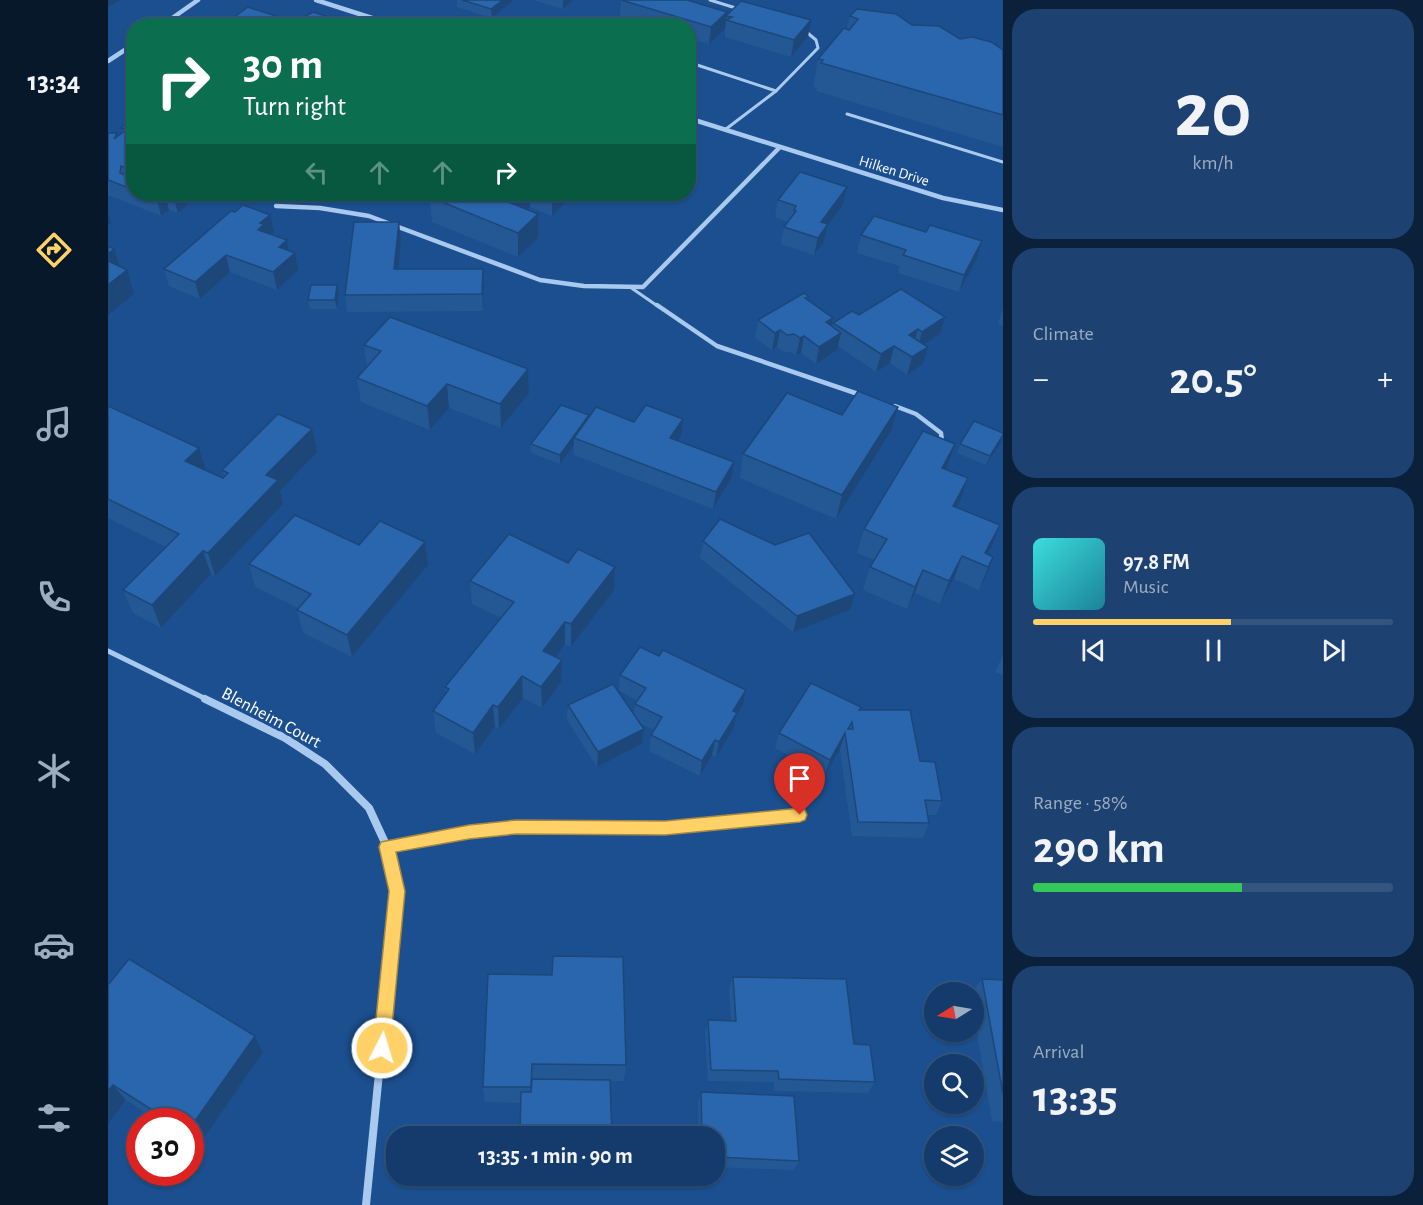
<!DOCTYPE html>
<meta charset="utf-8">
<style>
:root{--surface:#143b6b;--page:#1d4271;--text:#f1f3f6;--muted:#9dadc1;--line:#33557e;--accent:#ffd166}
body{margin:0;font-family:"Alegreya Sans",sans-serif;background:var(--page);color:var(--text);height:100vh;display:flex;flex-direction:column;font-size:22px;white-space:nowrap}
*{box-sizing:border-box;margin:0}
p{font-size:20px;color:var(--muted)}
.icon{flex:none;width:33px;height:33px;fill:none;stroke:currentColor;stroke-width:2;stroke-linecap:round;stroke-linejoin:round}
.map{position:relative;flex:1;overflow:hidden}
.drawer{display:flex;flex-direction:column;gap:9px;padding:9px;background:#0b203b;width:420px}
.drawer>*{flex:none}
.guide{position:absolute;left:18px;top:18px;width:570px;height:183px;border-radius:24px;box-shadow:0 2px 4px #0004,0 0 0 2px var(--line);background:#0b6e4f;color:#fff;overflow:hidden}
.needle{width:39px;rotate:259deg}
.tools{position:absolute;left:816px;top:982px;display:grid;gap:12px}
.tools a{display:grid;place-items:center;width:60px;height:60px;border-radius:50%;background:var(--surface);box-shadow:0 2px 4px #0004,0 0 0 2px var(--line);font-size:30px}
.speed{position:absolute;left:18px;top:1108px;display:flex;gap:12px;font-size:30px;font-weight:700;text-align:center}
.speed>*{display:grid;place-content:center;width:78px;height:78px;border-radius:50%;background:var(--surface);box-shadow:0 2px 4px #0004,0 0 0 2px var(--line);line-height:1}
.speed .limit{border:9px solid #d22;background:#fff;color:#111}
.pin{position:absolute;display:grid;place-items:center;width:51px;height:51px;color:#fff;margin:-62px -26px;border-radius:50% 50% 50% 0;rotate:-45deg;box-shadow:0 0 6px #0007}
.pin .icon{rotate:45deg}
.me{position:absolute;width:66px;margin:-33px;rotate:5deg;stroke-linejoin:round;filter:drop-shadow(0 0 4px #0008)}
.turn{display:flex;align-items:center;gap:21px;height:126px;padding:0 18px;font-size:27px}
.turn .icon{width:78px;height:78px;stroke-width:2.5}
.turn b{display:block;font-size:42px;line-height:51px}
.lanes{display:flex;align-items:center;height:57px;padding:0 18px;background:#0003;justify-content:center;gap:30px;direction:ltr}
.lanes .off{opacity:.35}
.big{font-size:45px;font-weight:700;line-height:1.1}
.drawer .widget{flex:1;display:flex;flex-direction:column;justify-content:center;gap:9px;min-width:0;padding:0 21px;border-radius:24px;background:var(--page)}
.drawer .dial{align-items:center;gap:0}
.dial b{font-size:78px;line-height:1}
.song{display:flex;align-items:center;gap:18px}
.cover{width:72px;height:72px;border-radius:9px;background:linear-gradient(135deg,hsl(180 70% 55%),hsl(190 70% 35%))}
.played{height:6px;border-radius:3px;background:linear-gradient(90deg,var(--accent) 55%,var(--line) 55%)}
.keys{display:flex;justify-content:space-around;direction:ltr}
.heat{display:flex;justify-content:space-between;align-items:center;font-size:33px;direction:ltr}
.charge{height:9px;border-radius:4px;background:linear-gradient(90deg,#34c759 58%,var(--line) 0)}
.trip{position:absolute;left:278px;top:1126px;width:339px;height:60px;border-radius:24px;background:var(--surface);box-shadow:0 2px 4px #0004,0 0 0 2px var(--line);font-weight:700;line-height:60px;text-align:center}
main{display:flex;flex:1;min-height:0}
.menu{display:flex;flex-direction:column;width:108px;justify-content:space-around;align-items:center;background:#08182b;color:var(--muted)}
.menu .icon{width:42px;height:42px}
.menu .current{color:var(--accent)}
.menu b{font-size:27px;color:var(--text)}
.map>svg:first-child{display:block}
</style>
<main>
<nav class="menu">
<b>13:34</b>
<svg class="icon current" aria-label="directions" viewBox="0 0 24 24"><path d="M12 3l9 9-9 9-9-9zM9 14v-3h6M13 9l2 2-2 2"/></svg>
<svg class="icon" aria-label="music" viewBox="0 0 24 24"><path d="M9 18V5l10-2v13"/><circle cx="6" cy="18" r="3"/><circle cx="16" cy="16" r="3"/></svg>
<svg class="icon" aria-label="phone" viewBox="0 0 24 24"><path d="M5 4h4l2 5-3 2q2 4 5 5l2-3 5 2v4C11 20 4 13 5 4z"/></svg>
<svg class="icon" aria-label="climate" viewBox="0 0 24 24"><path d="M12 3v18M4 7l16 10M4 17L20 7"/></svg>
<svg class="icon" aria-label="car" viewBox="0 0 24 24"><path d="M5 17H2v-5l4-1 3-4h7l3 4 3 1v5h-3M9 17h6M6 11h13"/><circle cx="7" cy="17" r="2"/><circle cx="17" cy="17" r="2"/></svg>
<svg class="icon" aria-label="filters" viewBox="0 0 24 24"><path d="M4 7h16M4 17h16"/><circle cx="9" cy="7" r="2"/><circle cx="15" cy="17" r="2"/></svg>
</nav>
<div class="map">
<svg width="895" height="1205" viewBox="0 0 895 1205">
<rect width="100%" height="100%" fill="#1b4f8f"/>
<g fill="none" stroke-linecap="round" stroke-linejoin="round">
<g stroke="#a9c9ee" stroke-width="3">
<polyline points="602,0 631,9"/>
<polyline points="580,62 668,91"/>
<polyline points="739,114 895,162"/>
<polyline points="618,129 668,91 710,48 708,40 696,30"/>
<polyline points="522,287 551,307"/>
</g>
<g stroke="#a9c9ee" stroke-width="4.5">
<polyline points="549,305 609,346 753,395"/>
<polyline points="787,406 808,414 833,433 834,442"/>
</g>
<g stroke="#a9c9ee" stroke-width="4.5">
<polyline points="208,0 289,26"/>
<polyline points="53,26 90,0"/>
<polyline points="0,61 26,44"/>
<polyline points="580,118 835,198 895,210"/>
<polyline points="168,206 212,208 261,216 432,280 476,286 535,287 671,148"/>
</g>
<polyline stroke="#a9c9ee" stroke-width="5" points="0,651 100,700"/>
<g stroke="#a9c9ee" stroke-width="8">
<polyline points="97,699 177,738 217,764 261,808 279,847 289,891 258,1205"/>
<polyline points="279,847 361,832 408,827 557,828 691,815"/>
</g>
</g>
<g fill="#245895">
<polygon points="349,0 406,0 384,18 349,7"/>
<polygon points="425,0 465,0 455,9"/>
<polygon points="513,0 618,15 700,37 683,57 617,37 617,29 601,44 580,38 580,26 541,26 512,17"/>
<polygon points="742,16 804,25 852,39 895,50 895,147 708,91 709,88 705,87 710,59 739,29"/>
<polygon points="26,119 26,194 77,194 80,205 70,213 61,210 53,216 0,195 0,133 10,137 14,133 13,128"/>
<polygon points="739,187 735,205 719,226 716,242 706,255 673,244 676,227 680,222 667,217 670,200"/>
<polygon points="326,194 460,194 460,200 444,216 422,207 419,209 430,238 410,257 324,222 322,197"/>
<polygon points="166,232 163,234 179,240 181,251 190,270 169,290 122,272 92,299 61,286 56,269"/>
<polygon points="818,232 874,241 869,259 851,292 790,273 792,266 749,253 753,235"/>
<polygon points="293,240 290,269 375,269 376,286 375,311 239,312 237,295"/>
<polygon points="229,285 231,294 229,309 202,309 200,300"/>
<polygon points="701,297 700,300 725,318 723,326 724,327 725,323 751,315 837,317 832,334 816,344 815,364 799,375 782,363 768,372 730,346 729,350 708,364 693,353 688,355 683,352 676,352 669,347 664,350 647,338 650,320"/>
<polygon points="895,308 895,326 890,324"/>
<polygon points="256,345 420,369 421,393 393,428 341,408 322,430 253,402 249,378 259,367"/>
<polygon points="0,406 98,470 115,478 116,477 114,470 209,452 172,491 175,504 107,576 103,574 53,628 25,613 15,590 58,547 0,518"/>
<polygon points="790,407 783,431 728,519 632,478 635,454 734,415"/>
<polygon points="481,415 481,417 526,422 573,436 569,441 623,479 605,509 466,455 466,445 452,464 423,453 423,444"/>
<polygon points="895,433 893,443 878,465 849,453 852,444"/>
<polygon points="847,444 838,469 860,478 852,502 849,507 892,525 879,554 885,557 871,590 846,579 832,604 807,593 799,609 755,590 762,567 766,560 749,553 756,529"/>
<polygon points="595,541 747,594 742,610 685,632 592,558"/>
<polygon points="251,545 320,565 244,657 195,633 189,610 190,608 147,587 141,564"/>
<polygon points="362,581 506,590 463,647 457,644 448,657 454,660 453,682 434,708 415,698 391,729 387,727 367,754 328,733 325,711 338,694 337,687 393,618 364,604"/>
<polygon points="895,655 895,675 887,672"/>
<polygon points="551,656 638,690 635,705 628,716 626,728 608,757 604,755 592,776 541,751 543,735 546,730 531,723 534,744 489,767 459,720 460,705 526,715 527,704 530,701 511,691 512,675"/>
<polygon points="752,710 812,761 834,801 828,815 820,815 821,823 815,838 744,836 732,749 717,775 667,748 671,733"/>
<polygon points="380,974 518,1065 516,1081 502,1081 413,1103 377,1102 375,1087"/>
<polygon points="625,977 746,1044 767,1082 760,1093 666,1091 666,1082 600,1081 597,1032 600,1020 623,1020 621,989"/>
<polygon points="874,979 895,980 895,1122 884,1121 866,1016 866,993 864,993"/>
<polygon points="0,985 147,1036 155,1052 90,1147 82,1142 82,1122 52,1122 18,1100 0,1124"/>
<polygon points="593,1092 691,1161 686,1170 606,1167 606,1137 591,1137 590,1103"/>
</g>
<g fill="#1d4779">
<polygon points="0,0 12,0 0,7"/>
<polygon points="395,0 406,0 384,18 383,9"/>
<polygon points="455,0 465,0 455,9"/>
<polygon points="619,12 617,29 601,44 603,27"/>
<polygon points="224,18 225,26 214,26"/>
<polygon points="180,20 181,26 173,26"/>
<polygon points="703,20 700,37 683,57 686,40"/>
<polygon points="26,162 26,183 23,185 18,168"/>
<polygon points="739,187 735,205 719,226 716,242 706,255 713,222"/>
<polygon points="56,194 57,194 61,210 53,216 49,199"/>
<polygon points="69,194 77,194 80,205 70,213 65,196"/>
<polygon points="409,194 422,194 422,207 401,226 400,202"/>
<polygon points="444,194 460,194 460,200 444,216"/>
<polygon points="0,213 3,223 0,225"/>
<polygon points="430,214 430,238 410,257 410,233"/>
<polygon points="162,215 166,232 159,238 150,230 152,223"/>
<polygon points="291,222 293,240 289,287 286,269"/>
<polygon points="179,240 182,257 187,253 190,270 169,290 165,272 171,247"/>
<polygon points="874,241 869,259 851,292 856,275"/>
<polygon points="6,249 14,273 0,278 0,254"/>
<polygon points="118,255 122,272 92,299 87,282"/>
<polygon points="375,269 376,286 375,311 374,294"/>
<polygon points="19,270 26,294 0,315 0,285"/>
<polygon points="229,285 231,294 229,309 227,300"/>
<polygon points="837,317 832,334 809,349 814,332"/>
<polygon points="725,318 721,335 718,322"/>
<polygon points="810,329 805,346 801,335"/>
<polygon points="672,330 669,347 664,350 667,333"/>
<polygon points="733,333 729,350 708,364 711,347"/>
<polygon points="696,336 693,353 688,355 692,338"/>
<polygon points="786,346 782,363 768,372 773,354"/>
<polygon points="820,347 815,364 799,375 804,357"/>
<polygon points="420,369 421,393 393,428 392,404"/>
<polygon points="339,384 341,408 322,430 319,406"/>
<polygon points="790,407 783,431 728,519 734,495"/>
<polygon points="481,415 481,424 466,438 466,445 452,464 452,455"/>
<polygon points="575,419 573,436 560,455 562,438"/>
<polygon points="204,429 209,452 172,491 175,504 107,576 100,553 158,475"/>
<polygon points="895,435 893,443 878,465 882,456"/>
<polygon points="847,444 839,467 826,491 834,468"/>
<polygon points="91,448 98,471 77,461"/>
<polygon points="626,462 623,479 605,509 608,492"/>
<polygon points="860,478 852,502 836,529 845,506"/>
<polygon points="892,525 883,548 874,564 877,553"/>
<polygon points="317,542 320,565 244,657 239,635"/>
<polygon points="95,551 103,574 53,628 44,605"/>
<polygon points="854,556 846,579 832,604 841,581"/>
<polygon points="885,557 876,580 871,590 880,567"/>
<polygon points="507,567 506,590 463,647 463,624"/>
<polygon points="815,570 807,593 799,609 807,587"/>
<polygon points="747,594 742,610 685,632 689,616"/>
<polygon points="457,622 457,644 436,673 435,651"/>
<polygon points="454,660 453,682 434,708 433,687"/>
<polygon points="414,676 415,698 391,729 390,707"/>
<polygon points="638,690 635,705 628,716 626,728 608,757 611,742 625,711"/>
<polygon points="385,705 387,727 367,754 365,733"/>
<polygon points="536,729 534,744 489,767 490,752"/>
<polygon points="737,733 732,749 717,775 722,760"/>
<polygon points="607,740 604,755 592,776 594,761"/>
<polygon points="147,1036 155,1052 90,1147 82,1137 82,1128"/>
<polygon points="5,1085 18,1100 0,1124 0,1091"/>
</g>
<g fill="#2a66ad" stroke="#1d4779" stroke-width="1.5" fill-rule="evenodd">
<polygon points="354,0 395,0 383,9"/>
<polygon points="513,0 579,0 619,12 603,27"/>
<polygon points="633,1 703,20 686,40 618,20 624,17 618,16"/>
<polygon points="140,7 180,20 173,26 114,26"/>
<polygon points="749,9 788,14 804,25 831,26 852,39 864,37 883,42 895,50 895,115 713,63 715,60 710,59 736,28 741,30 750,19 742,16"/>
<polygon points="205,12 224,18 214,26 181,25"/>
<polygon points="26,119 26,162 18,168 13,166 12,173 19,176 26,171 26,190 0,180 0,133 9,133 6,139 18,130 13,128"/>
<polygon points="692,172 739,187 713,222 720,224 710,238 676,227 688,211 686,210 688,206 670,200"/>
<polygon points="34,194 56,194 49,199"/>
<polygon points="59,194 69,194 65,196"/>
<polygon points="326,194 409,194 400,202 430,214 410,233 322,197"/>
<polygon points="135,205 162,215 152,223 156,224 150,230 179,240 171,247 187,253 165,272 118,255 87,282 56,269 123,211 127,212"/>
<polygon points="766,216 818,232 822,225 874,241 856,275 795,255 798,250 753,235"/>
<polygon points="246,222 291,222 286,269 375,269 374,294 237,295"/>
<polygon points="0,246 6,249 0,254"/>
<polygon points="0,261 19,270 0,285"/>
<polygon points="203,285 229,285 227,300 200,300"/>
<polygon points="793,289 837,317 814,332 810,329 801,335 820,347 804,357 786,346 773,354 725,323 744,311 751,315"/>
<polygon points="696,293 701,297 697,298 725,318 718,322 733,333 711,347 696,336 692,338 686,334 679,335 672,330 667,333 650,320"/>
<polygon points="282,317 420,369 392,404 339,384 319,406 249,378 273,351 256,345"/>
<polygon points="750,391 790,407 734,495 635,454 679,393 734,415"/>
<polygon points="453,405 481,415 452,455 423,444"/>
<polygon points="538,405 575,419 562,438 626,462 608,492 466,438 488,407 526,422"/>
<polygon points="0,406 91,448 77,461 115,478 120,473 114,470 170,414 204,429 158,475 170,480 100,553 95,551 44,605 15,590 71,534 0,499"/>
<polygon points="866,421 895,433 895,435 882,456 852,444"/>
<polygon points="815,431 847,444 834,468 860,478 845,506 892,525 877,553 885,557 880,567 854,556 841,581 815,570 807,587 762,567 779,539 756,529"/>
<polygon points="187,515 251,545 272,521 317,542 239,635 189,610 203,594 141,564"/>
<polygon points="612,519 667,545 701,533 747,594 689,616 595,541"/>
<polygon points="401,534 460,563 470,549 507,567 463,624 457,622 435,651 454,660 433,687 414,676 390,707 385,705 365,733 325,711 341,689 337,687 406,602 362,581"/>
<polygon points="532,647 551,656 555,650 638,690 625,711 629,713 611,742 607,740 594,761 543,735 554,717 527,704 538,688 512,675"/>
<path d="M 703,683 L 753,707 L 751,710 L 802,710 L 812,761 L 827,762 L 834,801 L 817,800 L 821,823 L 750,822 L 737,733 L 722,760 L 671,733 ZM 744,722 L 745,729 L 740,729 Z"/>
<polygon points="505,684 536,729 490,752 460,705"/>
<polygon points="445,956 515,957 518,1065 424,1064 423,1087 375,1087 380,974 444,975"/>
<polygon points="21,959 147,1036 82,1128 82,1122 63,1122 5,1085 0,1091 0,985"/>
<polygon points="625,977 738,979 746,1044 762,1045 767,1082 671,1079 670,1071 603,1070 600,1020 628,1021"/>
<polygon points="874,979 895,980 895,1094"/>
<polygon points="424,1079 502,1080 504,1137 412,1137 413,1092 423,1092"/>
<polygon points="593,1092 686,1096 691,1161 606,1157 606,1137 594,1137"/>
</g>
<polygon fill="#ffd166" stroke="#a68842" stroke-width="1.5" points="692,808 697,810 699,815 697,820 692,822 557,835 408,834 361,839 288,852 297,891 282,1048 280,1054 274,1057 267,1054 265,1048 281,891 271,847 273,842 361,825 408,820 557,821"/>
<g text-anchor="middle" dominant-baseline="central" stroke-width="6" stroke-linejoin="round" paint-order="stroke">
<g font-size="15" fill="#fff" stroke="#1b4f8f">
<text transform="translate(786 171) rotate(17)">Hilken Drive</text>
</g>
<g font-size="18" fill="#fff" stroke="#1b4f8f">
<text transform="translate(163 718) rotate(28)">Blenheim Court</text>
</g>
</g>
</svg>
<div class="tools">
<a><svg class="needle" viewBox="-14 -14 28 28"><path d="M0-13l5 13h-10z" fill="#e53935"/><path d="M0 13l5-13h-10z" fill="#9dadc1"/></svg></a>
<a><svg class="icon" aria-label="search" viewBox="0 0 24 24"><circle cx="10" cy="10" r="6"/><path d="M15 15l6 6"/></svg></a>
<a><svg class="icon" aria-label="layers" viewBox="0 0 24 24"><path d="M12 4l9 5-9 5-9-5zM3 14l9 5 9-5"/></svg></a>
</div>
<div class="speed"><div class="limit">30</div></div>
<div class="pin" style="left:692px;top:815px;background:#d93025"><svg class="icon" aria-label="arrive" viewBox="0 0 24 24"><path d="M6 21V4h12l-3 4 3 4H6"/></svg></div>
<svg class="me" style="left:274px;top:1048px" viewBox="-20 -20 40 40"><circle r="17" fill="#ffd166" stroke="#fff" stroke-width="3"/><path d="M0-11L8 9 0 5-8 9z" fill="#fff"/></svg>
<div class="trip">13:35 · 1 min · 90 m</div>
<div class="guide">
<div class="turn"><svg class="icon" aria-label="right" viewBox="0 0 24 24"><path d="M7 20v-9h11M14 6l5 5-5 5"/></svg><div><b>30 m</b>Turn right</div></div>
<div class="lanes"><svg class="icon off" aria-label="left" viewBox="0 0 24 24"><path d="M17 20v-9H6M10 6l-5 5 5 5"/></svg><svg class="icon off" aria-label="ahead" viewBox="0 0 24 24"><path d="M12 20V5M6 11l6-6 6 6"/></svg><svg class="icon off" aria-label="ahead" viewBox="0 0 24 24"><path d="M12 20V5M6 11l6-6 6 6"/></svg><svg class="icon" aria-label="right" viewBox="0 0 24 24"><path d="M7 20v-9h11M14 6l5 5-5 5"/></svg></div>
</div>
</div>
<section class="drawer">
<div class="widget dial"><b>20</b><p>km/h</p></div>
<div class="widget"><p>Climate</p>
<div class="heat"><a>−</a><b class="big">20.5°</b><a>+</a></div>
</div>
<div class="widget">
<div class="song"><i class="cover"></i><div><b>97.8 FM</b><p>Music</p></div></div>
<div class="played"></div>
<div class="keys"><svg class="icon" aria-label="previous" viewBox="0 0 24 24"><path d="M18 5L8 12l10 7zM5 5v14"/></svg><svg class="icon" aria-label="pause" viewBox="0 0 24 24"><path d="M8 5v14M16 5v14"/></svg><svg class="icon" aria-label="next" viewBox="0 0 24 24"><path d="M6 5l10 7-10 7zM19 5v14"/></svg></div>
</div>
<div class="widget"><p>Range · 58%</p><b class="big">290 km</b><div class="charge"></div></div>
<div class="widget"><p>Arrival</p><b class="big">13:35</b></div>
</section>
</main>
